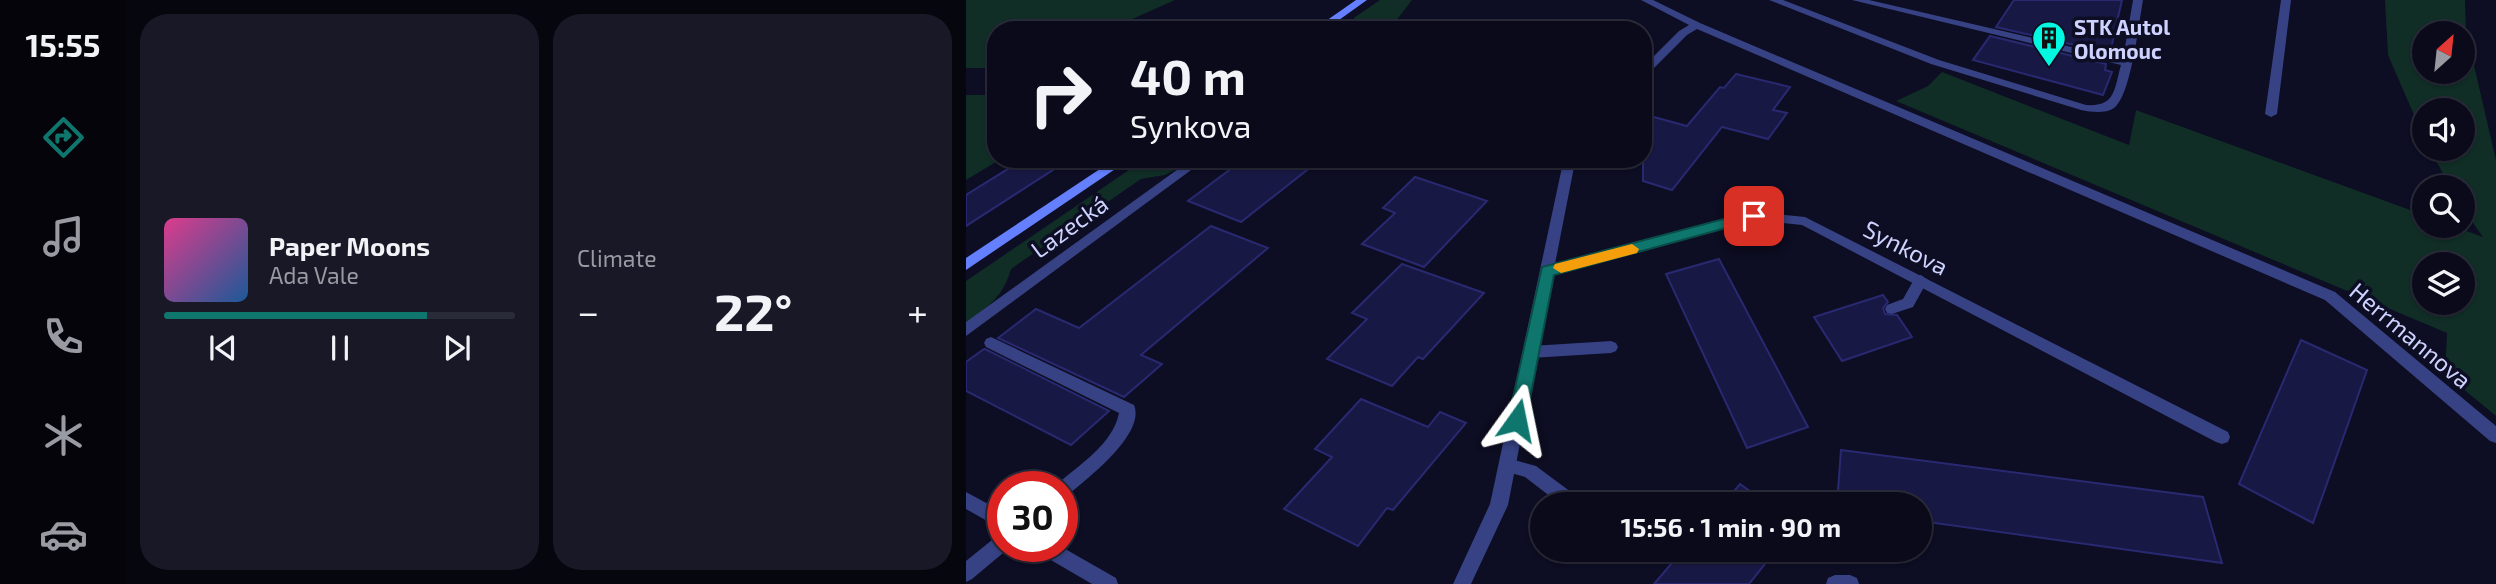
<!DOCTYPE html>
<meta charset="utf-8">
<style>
:root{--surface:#0a0a1a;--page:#181827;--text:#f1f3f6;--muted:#999aa2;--line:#2a2b39;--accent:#0f766e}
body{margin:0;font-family:"Exo 2",sans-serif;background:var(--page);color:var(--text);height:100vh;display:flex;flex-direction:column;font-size:26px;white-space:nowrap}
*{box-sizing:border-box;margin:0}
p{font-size:23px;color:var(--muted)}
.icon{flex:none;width:38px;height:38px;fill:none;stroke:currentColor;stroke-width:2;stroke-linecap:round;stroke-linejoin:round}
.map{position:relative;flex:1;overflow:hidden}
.sheet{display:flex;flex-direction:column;gap:14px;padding:14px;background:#06060e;width:840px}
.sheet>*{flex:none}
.top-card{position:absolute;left:21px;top:21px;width:665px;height:147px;border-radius:28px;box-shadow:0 2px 5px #0004,0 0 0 2px var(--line);background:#0a0a1a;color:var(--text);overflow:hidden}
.needle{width:46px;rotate:27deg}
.fabs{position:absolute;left:1446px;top:21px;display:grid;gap:14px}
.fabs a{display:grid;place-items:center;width:63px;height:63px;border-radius:50%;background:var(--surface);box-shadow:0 2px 5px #0004,0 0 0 2px var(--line);font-size:35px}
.speed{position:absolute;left:21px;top:471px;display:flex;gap:14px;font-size:35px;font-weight:700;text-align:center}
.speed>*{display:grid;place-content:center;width:91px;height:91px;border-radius:50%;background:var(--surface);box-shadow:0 2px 5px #0004,0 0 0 2px var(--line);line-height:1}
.speed .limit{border:10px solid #d22;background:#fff;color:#111}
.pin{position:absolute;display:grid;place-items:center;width:60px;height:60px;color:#fff;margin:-30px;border-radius:14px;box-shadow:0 4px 10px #0006}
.me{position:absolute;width:77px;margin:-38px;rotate:12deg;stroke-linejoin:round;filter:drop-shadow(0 0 5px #0008)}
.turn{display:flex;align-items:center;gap:24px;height:147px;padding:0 28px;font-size:32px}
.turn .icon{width:91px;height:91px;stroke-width:2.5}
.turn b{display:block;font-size:49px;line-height:60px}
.big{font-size:52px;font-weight:700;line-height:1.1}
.sheet .tile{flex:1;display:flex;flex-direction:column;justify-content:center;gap:10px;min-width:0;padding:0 24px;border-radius:28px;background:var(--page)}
.song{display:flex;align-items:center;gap:21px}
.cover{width:84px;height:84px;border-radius:10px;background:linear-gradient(135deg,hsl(330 70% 55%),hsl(210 70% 35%))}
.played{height:7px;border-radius:4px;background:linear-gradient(90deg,var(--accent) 75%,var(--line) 75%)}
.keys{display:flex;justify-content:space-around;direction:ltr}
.heat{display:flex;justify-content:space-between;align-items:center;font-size:38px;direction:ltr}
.sheet .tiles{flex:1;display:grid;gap:14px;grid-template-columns:repeat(2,1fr)}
.trip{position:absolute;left:564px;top:492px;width:402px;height:70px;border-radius:35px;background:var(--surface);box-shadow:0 2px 5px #0004,0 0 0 2px var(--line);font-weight:700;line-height:70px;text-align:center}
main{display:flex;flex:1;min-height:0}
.tabs{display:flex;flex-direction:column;width:126px;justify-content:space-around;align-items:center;background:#04040a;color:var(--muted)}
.tabs .icon{width:49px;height:49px}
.tabs .selected{color:var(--accent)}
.tabs b{font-size:32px;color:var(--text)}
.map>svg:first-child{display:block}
</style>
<main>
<nav class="tabs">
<b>15:55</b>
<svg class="icon selected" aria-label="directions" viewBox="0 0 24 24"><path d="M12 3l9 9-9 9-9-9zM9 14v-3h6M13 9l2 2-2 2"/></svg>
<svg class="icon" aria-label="music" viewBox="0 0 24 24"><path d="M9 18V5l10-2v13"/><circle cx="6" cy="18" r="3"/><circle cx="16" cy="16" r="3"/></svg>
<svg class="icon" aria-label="phone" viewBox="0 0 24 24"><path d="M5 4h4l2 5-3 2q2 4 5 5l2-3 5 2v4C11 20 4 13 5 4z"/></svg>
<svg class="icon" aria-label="climate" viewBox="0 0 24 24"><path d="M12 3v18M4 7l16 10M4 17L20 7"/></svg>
<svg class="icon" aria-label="car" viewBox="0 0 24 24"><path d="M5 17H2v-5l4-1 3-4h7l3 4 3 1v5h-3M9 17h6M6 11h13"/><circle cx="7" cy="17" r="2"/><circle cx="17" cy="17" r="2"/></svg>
</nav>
<section class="sheet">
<div class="tiles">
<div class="tile">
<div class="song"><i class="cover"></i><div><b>Paper Moons</b><p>Ada Vale</p></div></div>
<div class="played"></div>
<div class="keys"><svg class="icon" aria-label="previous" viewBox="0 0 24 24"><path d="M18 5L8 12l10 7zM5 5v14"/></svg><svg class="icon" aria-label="pause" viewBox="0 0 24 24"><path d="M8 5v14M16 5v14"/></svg><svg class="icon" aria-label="next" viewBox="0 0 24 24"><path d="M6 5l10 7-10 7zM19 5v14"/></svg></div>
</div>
<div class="tile"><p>Climate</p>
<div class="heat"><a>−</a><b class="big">22°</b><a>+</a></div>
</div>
</div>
</section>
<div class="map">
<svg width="1530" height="584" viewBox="0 0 1530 584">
<rect width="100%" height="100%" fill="#0d0d23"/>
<g fill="#102d26" fill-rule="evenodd">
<polygon points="0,0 209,0 142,30 30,30 30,68 0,68"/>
<polygon points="414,0 446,0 423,30 389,30 386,21 389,17"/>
<path d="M 1419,0 L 1499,0 L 1500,31 L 1530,160 L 1530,416 L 1479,374 L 1481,333 L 930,101 L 962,86 L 976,72 L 1163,145 L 1170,110 L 1458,215 L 1458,226 L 1487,226 L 1517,237 L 1496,208 L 1496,187 L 1484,187 L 1464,149 L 1496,149 L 1496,110 L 1458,110 L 1458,138 L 1422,55 ZM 1496,33 L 1496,72 L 1458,72 L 1458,33 ZM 1496,264 L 1496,303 L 1458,303 L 1458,264 Z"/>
<polygon points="0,95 30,95 30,159 35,159 0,180"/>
<path d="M 179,159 L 229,159 L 199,175 L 175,179 L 45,269 C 37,297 23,306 0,323 L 0,281 Z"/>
</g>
<g fill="#181844" stroke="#292971" stroke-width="2">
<polygon points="1048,0 1156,0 1144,53 1030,27"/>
<polygon points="1024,36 1140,64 1139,70 1146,72 1137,95 1007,60"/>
<polygon points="770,74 824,87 807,110 821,113 802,139 756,127 706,190 677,181 677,114 721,126 754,87 758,88"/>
<polygon points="58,159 104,159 0,226 0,195"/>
<polygon points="278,159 355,159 275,222 222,201"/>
<polygon points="449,177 521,201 458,267 396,244 429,213 417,208"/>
<polygon points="245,226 302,248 175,355 196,364 158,397 32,338 70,309 113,328"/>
<polygon points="753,259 842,427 781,448 700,274"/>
<polygon points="436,264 518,293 457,359 452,357 426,386 361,359 401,319 386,313"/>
<polygon points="917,295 922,302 917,308 919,314 931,315 946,337 876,361 848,317"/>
<polygon points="1335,340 1401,370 1347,523 1273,484"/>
<polygon points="18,349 19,349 143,411 105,445 0,391 0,362"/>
<polygon points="395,399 462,427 474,412 500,423 427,510 421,508 392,546 318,509 366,457 349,449"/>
<polygon points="875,450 1237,497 1256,563 954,521 954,504 871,504"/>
<polygon points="774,484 802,504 757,504"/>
<polygon points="717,550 810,550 783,584 688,584"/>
</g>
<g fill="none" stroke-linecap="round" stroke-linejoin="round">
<g fill="#364283" fill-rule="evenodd">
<path d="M 803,0 L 817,0 L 973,60 L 1120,105 C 1150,107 1148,89 1155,65 L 886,0 L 903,0 L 1157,59 L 1167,0 L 1177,0 C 1173,22 1165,96 1148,108 C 1139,114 1125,112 1115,110 L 965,64 Z"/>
<polygon points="1315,0 1325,0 1311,114 1305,117 1299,114"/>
<polygon points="955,275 962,280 947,307 926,314 921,313 919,309 921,305 937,299 950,276"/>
<path d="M 25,337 L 168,405 C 180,434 121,479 102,495 L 96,498 L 96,486 L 89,486 L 90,485 C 113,465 147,444 153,413 L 20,347 L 18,343 L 20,339 Z"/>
<polygon points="645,341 650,343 652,347 650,351 645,353 565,358 560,356 558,352 560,348 565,346"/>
<polygon points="541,458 570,466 613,498 616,504 594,504 559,477 535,470 533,465 535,460"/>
</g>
<g fill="#364283" fill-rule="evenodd">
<polygon points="675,0 687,0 734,23 1369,292 1530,426 1530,443 1524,441 1359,300 731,29 721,35 681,75 677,76 677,67 713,31 723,25"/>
<polygon points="226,159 240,159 0,336 0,322"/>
<polygon points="600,159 612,159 608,167 589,264 788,212 839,217 1262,432 1264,437 1262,442 1256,444 1250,442 836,225 788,220 587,274 542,505 505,584 487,584 524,504 596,167"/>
<polygon points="0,492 37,512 37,530 0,509"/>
<polygon points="37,534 37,546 44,546 43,548 6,579 0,582 0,561 31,536"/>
<polygon points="68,546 94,546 150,578 152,584 126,584 71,552"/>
<polygon points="869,575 884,575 891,578 893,584 860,584 862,578"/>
</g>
<g fill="#6580ff" fill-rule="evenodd">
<polygon points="390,0 401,0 359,30 347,30"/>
<polygon points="149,159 164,159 0,270 0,258"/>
</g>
</g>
<polygon fill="#0f766e" stroke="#0a4d48" stroke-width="2" points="788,211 796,216 793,219 588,275 560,420 551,427 544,425 542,420 576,267"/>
<polygon fill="#f59e0b" points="666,244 673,249 671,253 595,273 587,268 589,264"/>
<defs>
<g id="building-pin" transform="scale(1.75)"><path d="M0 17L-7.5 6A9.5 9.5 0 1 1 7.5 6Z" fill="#00f9e0" stroke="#0d0d23"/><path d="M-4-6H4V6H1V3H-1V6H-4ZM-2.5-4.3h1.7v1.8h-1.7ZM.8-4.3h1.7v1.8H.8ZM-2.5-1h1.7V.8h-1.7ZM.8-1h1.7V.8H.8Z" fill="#111"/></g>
</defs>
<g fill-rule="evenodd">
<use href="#building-pin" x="1083" y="38"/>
</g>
<g text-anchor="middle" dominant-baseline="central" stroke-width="7" stroke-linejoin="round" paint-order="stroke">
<g font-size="21" font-weight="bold" fill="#ced2ff" stroke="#0d0d23" text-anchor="start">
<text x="1108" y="26">STK Autol<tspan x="1108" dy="24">Olomouc</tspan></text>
</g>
<g font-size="24" fill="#ced2ff" stroke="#0d0d23">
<text transform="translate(103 226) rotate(-36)">Lazecká</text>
<text transform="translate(940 247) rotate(27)">Synkova</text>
<text transform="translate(1445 335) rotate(40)">Herrmannova</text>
</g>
</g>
</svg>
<div class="fabs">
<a><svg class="needle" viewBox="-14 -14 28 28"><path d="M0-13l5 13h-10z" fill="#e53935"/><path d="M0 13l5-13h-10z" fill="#999aa2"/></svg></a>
<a><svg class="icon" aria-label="sound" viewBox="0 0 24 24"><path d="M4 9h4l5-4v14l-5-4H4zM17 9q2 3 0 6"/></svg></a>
<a><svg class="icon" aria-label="search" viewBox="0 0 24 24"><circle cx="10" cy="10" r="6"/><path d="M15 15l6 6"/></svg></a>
<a><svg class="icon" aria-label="layers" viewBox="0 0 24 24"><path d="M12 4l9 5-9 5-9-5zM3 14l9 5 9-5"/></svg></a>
</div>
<div class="speed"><div class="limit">30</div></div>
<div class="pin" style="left:788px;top:216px;background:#d93025"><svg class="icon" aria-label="arrive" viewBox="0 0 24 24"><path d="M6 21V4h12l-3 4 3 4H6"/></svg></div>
<svg class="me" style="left:551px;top:420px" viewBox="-20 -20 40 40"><path d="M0-17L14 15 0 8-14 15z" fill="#0f766e" stroke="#fff" stroke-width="4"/></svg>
<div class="trip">15:56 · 1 min · 90 m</div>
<div class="top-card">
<div class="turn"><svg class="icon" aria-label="right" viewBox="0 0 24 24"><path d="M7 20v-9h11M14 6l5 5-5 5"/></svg><div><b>40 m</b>Synkova</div></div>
</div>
</div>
</main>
